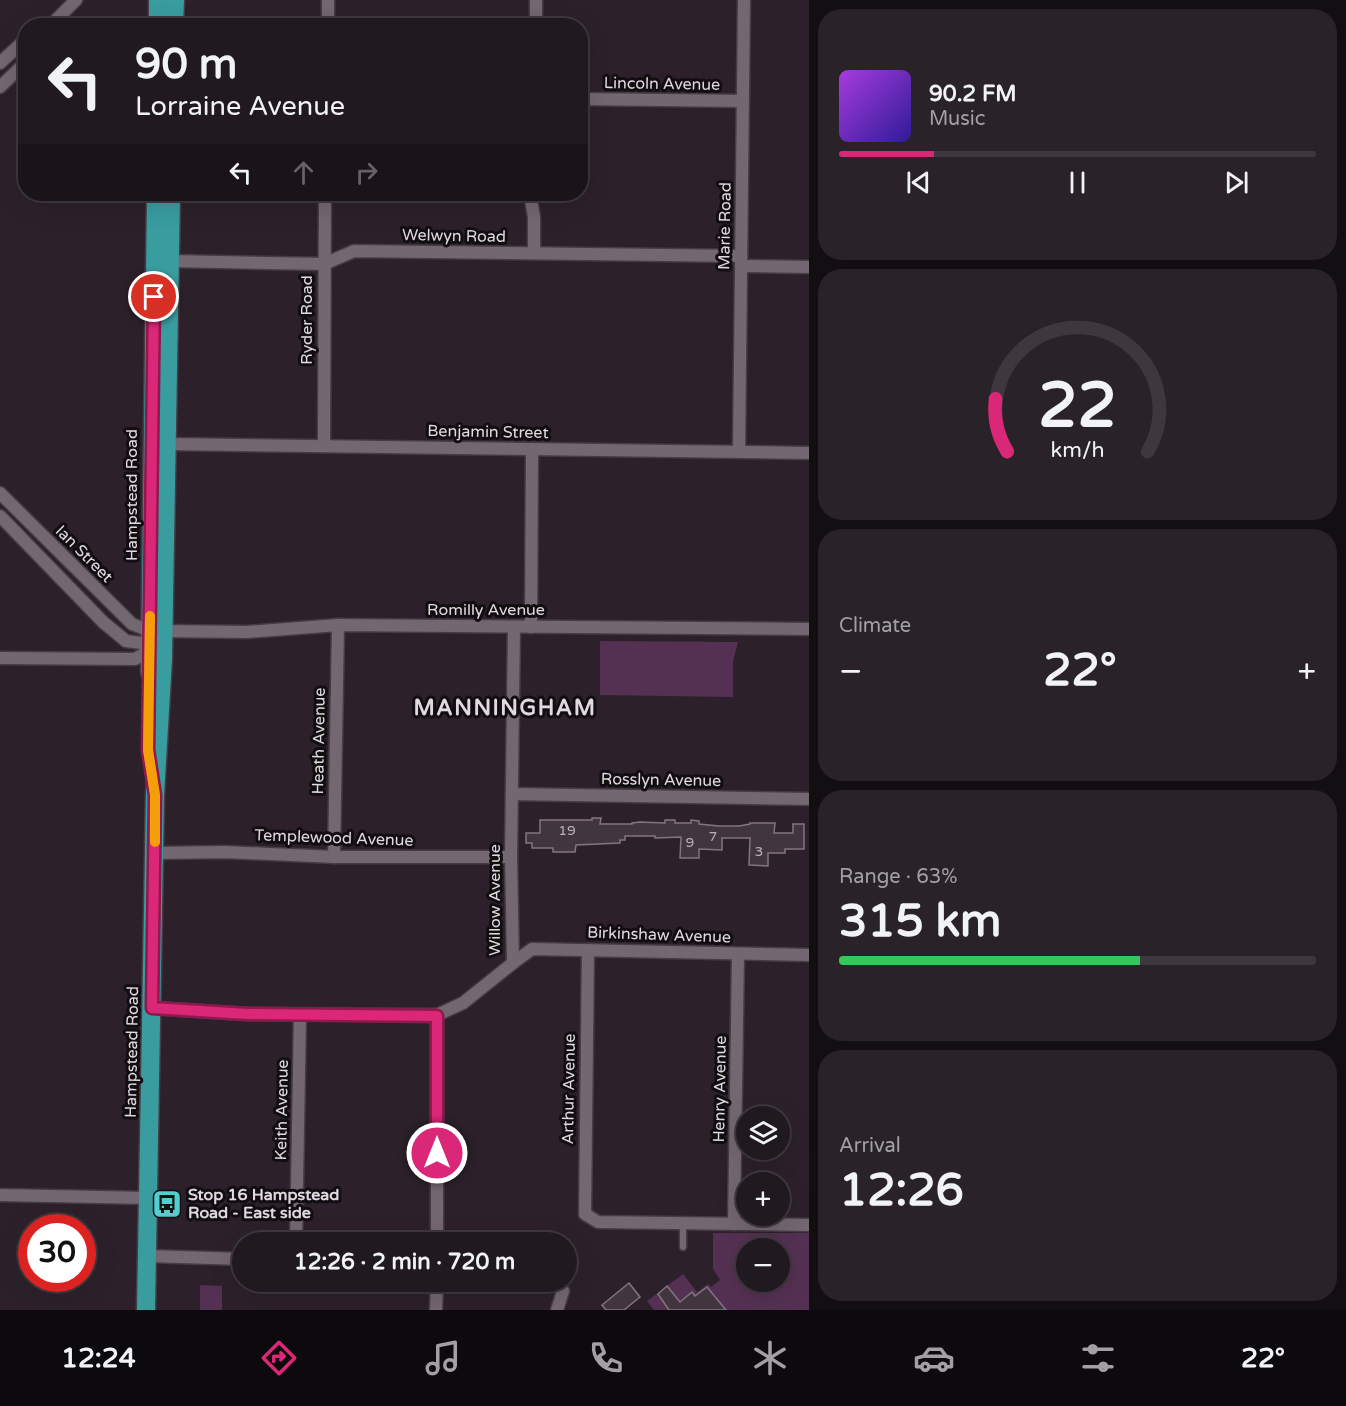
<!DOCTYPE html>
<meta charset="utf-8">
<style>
:root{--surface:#211920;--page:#292229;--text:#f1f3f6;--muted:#a2a0a5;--line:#3e383e;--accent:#db2777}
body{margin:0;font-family:"Varela Round",sans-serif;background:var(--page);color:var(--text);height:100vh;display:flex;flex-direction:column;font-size:22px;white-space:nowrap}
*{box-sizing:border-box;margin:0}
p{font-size:20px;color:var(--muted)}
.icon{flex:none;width:33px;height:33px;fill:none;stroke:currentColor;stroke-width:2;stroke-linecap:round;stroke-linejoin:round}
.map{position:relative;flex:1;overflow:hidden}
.sheet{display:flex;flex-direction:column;gap:9px;padding:9px;background:#120e12;width:537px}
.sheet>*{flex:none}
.hud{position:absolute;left:18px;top:18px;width:570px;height:183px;border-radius:24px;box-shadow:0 6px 24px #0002,0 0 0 2px var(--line);background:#211920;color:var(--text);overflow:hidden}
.fabs{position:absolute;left:736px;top:1106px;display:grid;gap:12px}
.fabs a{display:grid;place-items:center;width:54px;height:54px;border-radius:50%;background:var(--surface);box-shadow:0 6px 24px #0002,0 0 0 2px var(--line);font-size:30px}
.speed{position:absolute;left:18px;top:1214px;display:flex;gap:12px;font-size:30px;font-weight:700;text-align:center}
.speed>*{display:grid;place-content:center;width:78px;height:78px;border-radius:50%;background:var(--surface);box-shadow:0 6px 24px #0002,0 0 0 2px var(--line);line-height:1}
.speed .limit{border:9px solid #d22;background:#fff;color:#111}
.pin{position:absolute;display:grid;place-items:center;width:51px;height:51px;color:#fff;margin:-26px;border:3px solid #fff;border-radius:50%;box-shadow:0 2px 6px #0007}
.me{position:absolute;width:66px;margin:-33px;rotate:0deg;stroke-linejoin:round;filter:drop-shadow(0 0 4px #0008)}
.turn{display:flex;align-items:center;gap:21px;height:126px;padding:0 18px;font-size:27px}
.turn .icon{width:78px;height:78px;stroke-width:2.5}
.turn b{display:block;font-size:42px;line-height:51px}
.lanes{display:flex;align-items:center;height:57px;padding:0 18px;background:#0003;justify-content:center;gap:30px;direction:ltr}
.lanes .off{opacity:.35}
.big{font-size:45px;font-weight:700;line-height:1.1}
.sheet .card{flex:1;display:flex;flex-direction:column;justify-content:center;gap:9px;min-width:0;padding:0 21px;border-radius:24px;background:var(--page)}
.sheet .dial{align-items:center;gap:0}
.dial svg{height:156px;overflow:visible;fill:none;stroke:var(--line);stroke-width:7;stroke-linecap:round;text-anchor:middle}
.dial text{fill:var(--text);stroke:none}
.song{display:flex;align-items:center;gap:18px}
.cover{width:72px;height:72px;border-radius:9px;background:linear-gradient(135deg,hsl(280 70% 55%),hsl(250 70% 35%))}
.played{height:6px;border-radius:3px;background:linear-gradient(90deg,var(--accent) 20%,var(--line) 20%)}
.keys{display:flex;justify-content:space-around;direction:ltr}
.heat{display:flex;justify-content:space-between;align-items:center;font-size:33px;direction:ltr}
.charge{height:9px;border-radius:4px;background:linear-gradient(90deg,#34c759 63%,var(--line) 0)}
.trip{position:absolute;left:232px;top:1232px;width:345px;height:60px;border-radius:30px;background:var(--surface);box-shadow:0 6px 24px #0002,0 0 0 2px var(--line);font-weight:700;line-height:60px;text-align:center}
.tab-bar{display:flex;height:96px;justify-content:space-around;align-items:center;background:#0d0a0d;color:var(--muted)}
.tab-bar .icon{width:42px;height:42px}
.tab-bar .on{color:var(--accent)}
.tab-bar b{font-size:27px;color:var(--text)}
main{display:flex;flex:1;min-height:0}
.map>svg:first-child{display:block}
</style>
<main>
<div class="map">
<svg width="809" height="1310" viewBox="0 0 809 1310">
<rect width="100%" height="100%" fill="#2c212b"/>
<g fill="#543152" fill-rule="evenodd">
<polygon points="600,641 738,642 733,661 733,697 600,695"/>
<path d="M 713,1233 L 809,1233 L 809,1310 L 654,1310 L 647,1301 L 683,1274 L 697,1292 L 708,1284 L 711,1287 L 720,1280 L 713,1269 ZM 747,1248 L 780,1248 L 780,1281 L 747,1281 Z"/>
<polygon points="200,1285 222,1286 222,1310 200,1310"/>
</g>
<g fill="#413640" stroke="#827581" stroke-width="1.5">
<polygon points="592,818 601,818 600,824 632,824 632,823 640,822 665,823 665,820 675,820 675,823 691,823 691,820 699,821 699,824 719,826 739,826 750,824 750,823 775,823 774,833 793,833 793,824 804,824 804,849 785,849 785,853 768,853 768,866 749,865 750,838 722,838 722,850 699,849 699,858 680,858 681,837 655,838 655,836 625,836 625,840 620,840 620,843 576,845 575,852 553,852 553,848 532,848 532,843 526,843 526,833 540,833 540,820 592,820"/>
<polygon points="629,1283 640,1297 624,1310 606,1310 602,1305"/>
<polygon points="667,1286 680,1302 692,1292 695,1296 707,1287 726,1310 669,1310 658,1294"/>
</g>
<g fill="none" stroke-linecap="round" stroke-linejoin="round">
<g stroke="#453c44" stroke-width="9">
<polyline id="lane" points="683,1247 683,1223"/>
</g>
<g stroke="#453c44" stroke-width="15">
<g id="street">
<polyline points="536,0 536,26"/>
<polyline points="50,26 76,0"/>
<polyline points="328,26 328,0"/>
<polyline points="0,63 26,39"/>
<polyline points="0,87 26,62"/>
<polyline points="580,99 743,101"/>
<polyline points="530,194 534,217 534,253"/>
<polyline points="170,261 324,264 354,251 741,256"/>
<polyline points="741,266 809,267"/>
<polyline points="167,444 809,453"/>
<polyline points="324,446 325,194"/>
<polyline points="739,452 744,0"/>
<polyline points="0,493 132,624 150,631"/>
<polyline points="0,516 103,622 126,641 149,644"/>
<polyline points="531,627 532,449"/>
<polyline points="163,631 247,632 338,625 809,629"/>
<polyline points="0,658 135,659 151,650"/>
<polyline points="512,794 809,799"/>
<polyline points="155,853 225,852 334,857 511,857"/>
<polyline points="334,857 338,625"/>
<polyline points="588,950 585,1214 598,1222 809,1225"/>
<polyline points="513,963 532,949 809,955"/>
<polyline points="152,1008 247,1014 437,1015"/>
<polyline points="0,1195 148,1198"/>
<polyline points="734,1224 738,954"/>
<polyline points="296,1242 300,1014"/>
<polyline points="437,1242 437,1015 463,1003 513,963 511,857 514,627"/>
<polyline points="147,1256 243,1259"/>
<polyline points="436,1310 437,1281"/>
<polyline points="557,1310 563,1291"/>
</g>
</g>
<g stroke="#453c44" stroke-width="21">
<g id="highway">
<polyline points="158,0 158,26"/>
<polyline points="174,26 175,0"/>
<polyline points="150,672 156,194"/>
<polyline points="146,1310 155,795 163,659 171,194"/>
</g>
</g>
<use href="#lane" stroke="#736772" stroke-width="6"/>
<use href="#street" stroke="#736772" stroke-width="12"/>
<use href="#highway" stroke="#399c9f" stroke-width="18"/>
</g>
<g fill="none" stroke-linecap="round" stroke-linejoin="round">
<g stroke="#8e194d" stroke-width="15">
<polyline id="route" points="154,297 148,750 155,795 152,1008 247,1014 437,1016 437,1153"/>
</g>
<use href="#route" stroke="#db2777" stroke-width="10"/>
<polyline stroke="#f59e0b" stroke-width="10" points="150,616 148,750 155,795 155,842"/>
</g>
<defs>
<g id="bus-square" transform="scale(1.5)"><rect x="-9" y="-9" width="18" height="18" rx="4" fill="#52cdd0" stroke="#110d11"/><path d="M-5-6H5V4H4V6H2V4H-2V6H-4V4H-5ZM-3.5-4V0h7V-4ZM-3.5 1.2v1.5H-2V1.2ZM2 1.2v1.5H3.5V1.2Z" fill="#111"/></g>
</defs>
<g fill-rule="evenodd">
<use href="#bus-square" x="167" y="1204"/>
</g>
<g text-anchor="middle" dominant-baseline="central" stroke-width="6" stroke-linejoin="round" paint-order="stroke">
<g font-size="14" fill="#b8b0b7">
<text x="567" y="830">19</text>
<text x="713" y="836">7</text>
<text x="690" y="842">9</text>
<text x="759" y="851">3</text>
</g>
<g font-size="16" fill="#e0d9df" stroke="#110d11">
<text transform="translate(662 84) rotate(1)">Lincoln Avenue</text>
<text transform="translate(725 226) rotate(-89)">Marie Road</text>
<text transform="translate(454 236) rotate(1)">Welwyn Road</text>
<text transform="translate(307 320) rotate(-90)">Ryder Road</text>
<text transform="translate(488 432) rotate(1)">Benjamin Street</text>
<text transform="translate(132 495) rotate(-90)">Hampstead Road</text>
<text transform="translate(84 554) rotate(45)">Ian Street</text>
<text x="486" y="610">Romilly Avenue</text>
<text transform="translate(319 741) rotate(-89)">Heath Avenue</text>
<text transform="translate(661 780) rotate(1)">Rosslyn Avenue</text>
<text transform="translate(334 838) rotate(2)">Templewood Avenue</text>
<text transform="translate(495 900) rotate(-90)">Willow Avenue</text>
<text transform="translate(659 935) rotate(2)">Birkinshaw Avenue</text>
<text transform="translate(132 1052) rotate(-89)">Hampstead Road</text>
<text transform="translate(569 1089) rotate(-89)">Arthur Avenue</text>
<text transform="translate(720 1089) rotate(-89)">Henry Avenue</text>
<text transform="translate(282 1110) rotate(-89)">Keith Avenue</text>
</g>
<g font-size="16" font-weight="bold" fill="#e0d9df" stroke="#110d11" text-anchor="start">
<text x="188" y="1195">Stop 16 Hampstead<tspan x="188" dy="18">Road - East side</tspan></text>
</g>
<g font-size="22" font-weight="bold" letter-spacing="1.5" fill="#e0d9df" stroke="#110d11">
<text x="505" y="708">MANNINGHAM</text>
</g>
</g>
</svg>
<div class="fabs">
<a><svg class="icon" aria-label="layers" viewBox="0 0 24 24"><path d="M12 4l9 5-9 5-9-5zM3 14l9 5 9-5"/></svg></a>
<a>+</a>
<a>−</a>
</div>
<div class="speed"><div class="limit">30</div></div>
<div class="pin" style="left:154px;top:297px;background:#d93025"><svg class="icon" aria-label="arrive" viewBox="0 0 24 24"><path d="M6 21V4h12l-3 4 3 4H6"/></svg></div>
<svg class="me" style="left:437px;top:1153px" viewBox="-20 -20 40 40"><circle r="17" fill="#db2777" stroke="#fff" stroke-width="3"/><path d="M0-11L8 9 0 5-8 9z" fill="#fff"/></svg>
<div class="trip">12:26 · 2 min · 720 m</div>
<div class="hud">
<div class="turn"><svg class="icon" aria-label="left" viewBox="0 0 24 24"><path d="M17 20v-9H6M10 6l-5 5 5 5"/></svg><div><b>90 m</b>Lorraine Avenue</div></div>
<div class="lanes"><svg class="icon" aria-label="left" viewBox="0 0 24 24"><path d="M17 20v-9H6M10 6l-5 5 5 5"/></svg><svg class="icon off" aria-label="ahead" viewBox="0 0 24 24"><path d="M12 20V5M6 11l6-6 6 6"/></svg><svg class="icon off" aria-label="right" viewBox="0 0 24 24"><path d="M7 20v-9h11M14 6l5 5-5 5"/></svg></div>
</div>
</div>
<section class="sheet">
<div class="card">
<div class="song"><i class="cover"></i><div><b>90.2 FM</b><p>Music</p></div></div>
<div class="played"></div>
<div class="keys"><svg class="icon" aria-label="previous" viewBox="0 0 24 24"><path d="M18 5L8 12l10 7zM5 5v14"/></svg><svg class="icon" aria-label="pause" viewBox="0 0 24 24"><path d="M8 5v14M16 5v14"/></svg><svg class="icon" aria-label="next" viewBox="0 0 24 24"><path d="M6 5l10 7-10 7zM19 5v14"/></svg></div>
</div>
<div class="card dial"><svg viewBox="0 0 100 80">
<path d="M14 69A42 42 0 1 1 86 69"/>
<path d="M14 69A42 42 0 0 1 8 42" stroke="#db2777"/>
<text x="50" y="56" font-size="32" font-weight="700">22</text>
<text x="50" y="72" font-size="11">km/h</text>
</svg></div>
<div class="card"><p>Climate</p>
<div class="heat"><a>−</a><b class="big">22°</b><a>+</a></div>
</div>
<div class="card"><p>Range · 63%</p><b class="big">315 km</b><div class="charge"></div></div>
<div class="card"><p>Arrival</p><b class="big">12:26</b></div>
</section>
</main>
<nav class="tab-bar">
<b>12:24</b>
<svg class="icon on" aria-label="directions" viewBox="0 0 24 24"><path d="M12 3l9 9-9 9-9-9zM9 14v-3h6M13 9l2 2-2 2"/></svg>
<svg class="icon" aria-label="music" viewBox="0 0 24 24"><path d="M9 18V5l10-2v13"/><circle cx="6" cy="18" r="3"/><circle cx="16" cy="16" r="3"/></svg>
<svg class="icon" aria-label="phone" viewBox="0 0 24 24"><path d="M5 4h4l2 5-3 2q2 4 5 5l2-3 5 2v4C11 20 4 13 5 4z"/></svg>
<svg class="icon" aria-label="climate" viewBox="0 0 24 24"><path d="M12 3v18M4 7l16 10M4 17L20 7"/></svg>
<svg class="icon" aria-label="car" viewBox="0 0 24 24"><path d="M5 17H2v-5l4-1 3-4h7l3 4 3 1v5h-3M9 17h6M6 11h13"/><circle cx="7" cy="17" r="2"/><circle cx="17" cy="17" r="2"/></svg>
<svg class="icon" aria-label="filters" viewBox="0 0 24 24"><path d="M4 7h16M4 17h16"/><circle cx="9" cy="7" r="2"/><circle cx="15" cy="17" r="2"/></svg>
<b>22°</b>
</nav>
